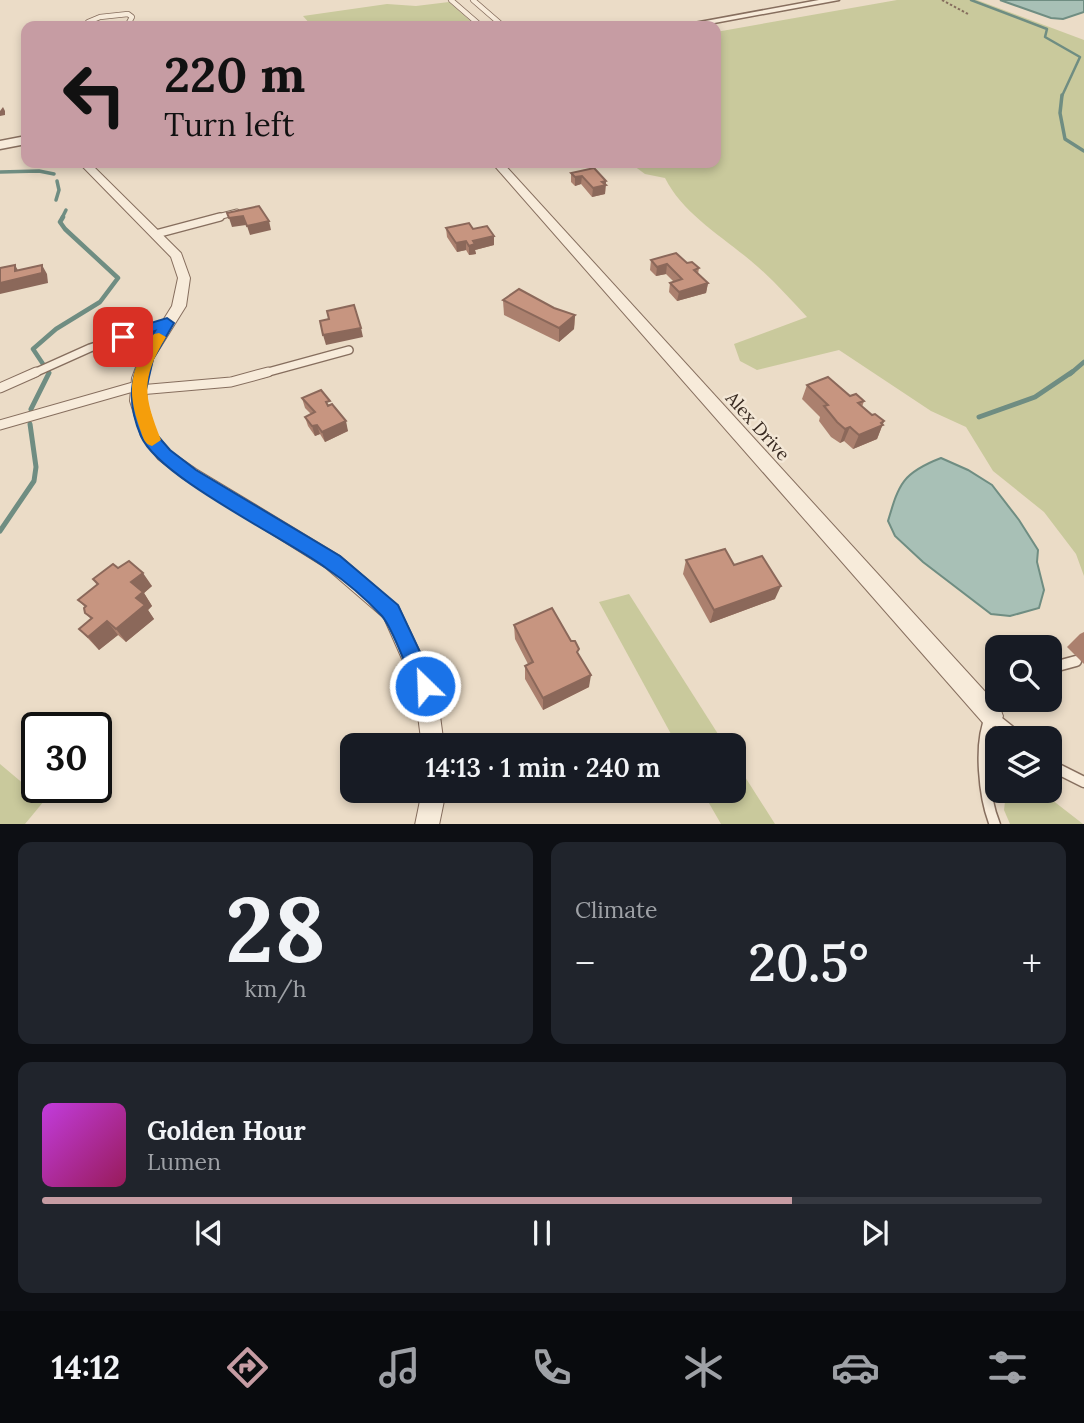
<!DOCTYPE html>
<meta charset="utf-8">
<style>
:root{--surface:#171b24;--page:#20242c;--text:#f1f3f6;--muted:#9ea1a6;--line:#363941;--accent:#c69ca3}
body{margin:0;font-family:Lora,serif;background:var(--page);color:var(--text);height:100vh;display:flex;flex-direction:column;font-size:26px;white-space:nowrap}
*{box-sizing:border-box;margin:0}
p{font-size:23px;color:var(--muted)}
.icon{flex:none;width:38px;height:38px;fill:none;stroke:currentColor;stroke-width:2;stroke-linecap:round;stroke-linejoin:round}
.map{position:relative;height:824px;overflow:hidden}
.details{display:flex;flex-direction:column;gap:18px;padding:18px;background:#0d0f14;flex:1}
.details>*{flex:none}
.banner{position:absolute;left:21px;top:21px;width:700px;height:147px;border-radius:14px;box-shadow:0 4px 10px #0003;background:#c69ca3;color:#111;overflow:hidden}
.fabs{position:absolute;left:985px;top:635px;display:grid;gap:14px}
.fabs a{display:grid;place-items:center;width:77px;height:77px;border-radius:14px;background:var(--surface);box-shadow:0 4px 10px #0003;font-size:35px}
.speed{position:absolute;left:21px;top:712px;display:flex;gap:14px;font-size:35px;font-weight:700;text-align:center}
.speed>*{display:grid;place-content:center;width:91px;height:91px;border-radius:50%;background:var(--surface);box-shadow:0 4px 10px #0003;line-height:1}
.speed .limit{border:4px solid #111;border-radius:10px;background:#fff;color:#111}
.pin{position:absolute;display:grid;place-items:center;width:60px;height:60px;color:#fff;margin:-30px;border-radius:14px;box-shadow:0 4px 10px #0006}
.me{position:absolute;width:77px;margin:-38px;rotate:336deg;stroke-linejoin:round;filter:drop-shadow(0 0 5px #0008)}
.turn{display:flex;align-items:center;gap:24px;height:147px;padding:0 28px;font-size:32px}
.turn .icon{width:91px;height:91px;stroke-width:2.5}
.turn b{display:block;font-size:49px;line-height:60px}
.big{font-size:52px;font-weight:600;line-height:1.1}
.details .card{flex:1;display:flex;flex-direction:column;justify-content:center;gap:10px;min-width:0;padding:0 24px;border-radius:14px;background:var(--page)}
.details .dial{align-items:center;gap:0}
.dial b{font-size:91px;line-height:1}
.song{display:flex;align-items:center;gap:21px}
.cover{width:84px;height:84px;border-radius:10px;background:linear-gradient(135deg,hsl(290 70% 55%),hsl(330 70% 35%))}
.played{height:7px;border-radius:4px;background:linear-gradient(90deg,var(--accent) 75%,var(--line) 75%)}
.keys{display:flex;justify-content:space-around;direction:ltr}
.heat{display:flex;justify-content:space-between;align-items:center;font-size:38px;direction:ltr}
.details .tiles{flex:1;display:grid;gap:18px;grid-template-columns:1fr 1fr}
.card:last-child{grid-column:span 2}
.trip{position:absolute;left:340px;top:733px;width:406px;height:70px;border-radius:14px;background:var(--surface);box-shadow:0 4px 10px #0003;font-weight:600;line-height:70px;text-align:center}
.menu{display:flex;height:112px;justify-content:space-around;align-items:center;background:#090b0e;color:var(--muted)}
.menu .icon{width:49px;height:49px}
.menu .selected{color:var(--accent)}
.menu b{font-size:32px;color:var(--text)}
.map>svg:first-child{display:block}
</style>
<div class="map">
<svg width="1084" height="825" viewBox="0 0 1084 825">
<rect width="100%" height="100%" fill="#ebdcc7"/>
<g fill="#c9c99c">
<path d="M 897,0 L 977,0 L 1084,40 L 1084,576 L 1076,554 L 1044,512 L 993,471 L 966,427 L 931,411 L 839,350 L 757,370 L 740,361 L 734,344 L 807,317 C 791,300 775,282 758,267 C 727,239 684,216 665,178 L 645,174 L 630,163 L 716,163 L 716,32 Z"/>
<polygon points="449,2 476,26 312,26 303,16 387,4 416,6"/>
<polygon points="629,594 725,745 677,745 599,602"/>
<polygon points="733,758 775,824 721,824 702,791 733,791"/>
<polygon points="0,764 44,801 25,824 0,824"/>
<polygon points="1006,793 1047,796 1083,824 1010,824 1004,810"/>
</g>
<g fill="#a8c0b6" stroke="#6f8d82" stroke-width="2">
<polygon points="1000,0 1084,0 1084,12 1063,19 1051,18"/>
<path d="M 941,458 L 968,470 L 992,485 L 1019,520 L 1038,550 L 1037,562 L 1044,590 L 1039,608 L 1010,616 L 991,614 L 923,562 L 895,536 L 888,521 C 899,484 902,473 941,458 Z"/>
</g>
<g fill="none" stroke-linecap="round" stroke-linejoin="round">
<polyline stroke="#6f8d82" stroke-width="2.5" points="971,0 1047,29 1045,37 1080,57 1062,96"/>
<g stroke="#6f8d82" stroke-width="3.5">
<polyline points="1062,95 1060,113 1065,139 1084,151"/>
<polyline points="0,172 39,171 54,174"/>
<polyline points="56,200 59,190 57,181"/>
<polyline points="62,218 66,210"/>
</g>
<g stroke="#6f8d82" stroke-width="4.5">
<polyline points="43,364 33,349 56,329 100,302 118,278 65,229 60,222 63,217"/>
<polyline points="1070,374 1084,362"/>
</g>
<g stroke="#6f8d82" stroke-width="5">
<polyline points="31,409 49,373"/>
<polyline points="979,417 1035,397 1072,372"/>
<polyline points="0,531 34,481 36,467 30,424"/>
</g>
<g stroke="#866e5e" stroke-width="6">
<g id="service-far4">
<polyline points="451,0 481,26"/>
<polyline points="473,0 503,26"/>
<polyline points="88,26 88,22 100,17 128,14 132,17 127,26"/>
</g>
</g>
<g stroke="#866e5e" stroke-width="7">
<polyline id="service-far3" points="214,218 237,212"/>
</g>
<g stroke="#866e5e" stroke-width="10">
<g id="service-far2">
<polyline points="156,234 220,217"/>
<polyline points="32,374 90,348 167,323"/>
<polyline points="261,374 349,350"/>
</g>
</g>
<g stroke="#866e5e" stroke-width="11">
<g id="service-far1">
<polyline points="0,388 36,372"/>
<polyline points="139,390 231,382 268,372"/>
<polyline points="0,425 140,385"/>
</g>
</g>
<g stroke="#866e5e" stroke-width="13">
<g id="service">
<polyline points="1050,668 1076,661"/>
<polyline points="994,718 1019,738"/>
<polyline points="1050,765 1084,782"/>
<path d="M 995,825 C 984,798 978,743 991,716 C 994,710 1001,705 1006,700"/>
</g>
</g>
<g stroke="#866e5e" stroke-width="2">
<g id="minor">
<polygon points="79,163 90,163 181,253 190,278 186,306 153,359 148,378 146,401 156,434 170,451 196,469 340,556 398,606 436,686 444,746 422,746 414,686 384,618 326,568 184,479 158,459 141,436 130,401 132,378 139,359 172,306 178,278 171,257"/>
<polygon points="492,163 503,163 1000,708 1003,716 1000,724 992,727 984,724"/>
<polygon points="422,791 446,791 439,825 415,825"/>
</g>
</g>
<g stroke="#866e5e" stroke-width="3">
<g id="tertiary">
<polygon points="819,0 839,0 698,26 678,26"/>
<polygon points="26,136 26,144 0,149 0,141"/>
</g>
</g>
<polyline stroke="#866e5e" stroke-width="2" stroke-dasharray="2.5 2" stroke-linecap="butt" points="942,0 968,14"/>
<use href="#service-far4" stroke="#f7ebda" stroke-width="4.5"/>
<use href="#service-far3" stroke="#f7ebda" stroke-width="5"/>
<use href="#service-far2" stroke="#f7ebda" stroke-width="7"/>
<use href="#service-far1" stroke="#f7ebda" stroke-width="9"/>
<use href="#service" stroke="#f7ebda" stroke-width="10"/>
<use href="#minor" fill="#f7ebda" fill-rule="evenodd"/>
<use href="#tertiary" fill="#f7ebda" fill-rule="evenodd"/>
</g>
<g fill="#ab806e">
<polygon points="571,173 606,181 605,194 592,197 581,184 575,186 571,182"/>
<polygon points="446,228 473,229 494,236 494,245 475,250 476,254 469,255 466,250 457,252 447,237"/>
<polygon points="651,260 687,263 699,268 698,274 708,283 706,293 677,301 669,292 670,283 674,282 666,274 656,276 650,270"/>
<polygon points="503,300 554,308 575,315 574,329 559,342 504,315"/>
<polygon points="807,385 864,401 862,407 872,415 884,421 877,439 853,449 844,441 840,443 831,437 819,421 820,417 802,399"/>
<polygon points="302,398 331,405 348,431 325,442 320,434 315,436 308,426 305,417 311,414 305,408"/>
<polygon points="686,560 734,565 775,599 710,623 683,574"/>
<polygon points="118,568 152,586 144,593 152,606 148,610 154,619 126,642 118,635 99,650 79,629 91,619 85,613 85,607 78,600 97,585 93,579"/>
<polygon points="514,625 578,654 589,687 543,710 525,679 525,666 528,664 515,639"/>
<polygon points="1084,632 1084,664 1067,647 1080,634"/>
</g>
<g fill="#8b685a">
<polygon points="3,107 5,111 5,115 0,116 0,111"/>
<polygon points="167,163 184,163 169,166"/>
<polygon points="582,176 581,184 575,186 575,177"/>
<polygon points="606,181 605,194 592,197 593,188 602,182"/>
<polygon points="243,216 246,225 232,227 229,218"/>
<polygon points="269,221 271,230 250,235 247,226"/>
<polygon points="494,236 494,245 475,250 476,254 469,255 469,246 473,241"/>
<polygon points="466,241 466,250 457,252 456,243"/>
<polygon points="667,264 666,274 656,276 657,267"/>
<polygon points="15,265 20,274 42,265 47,274 48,283 0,294 0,283 15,271"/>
<polygon points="708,283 706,293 677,301 679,292"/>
<polygon points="575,315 574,329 559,342 559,328"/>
<polygon points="361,328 363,337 326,345 323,335"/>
<polygon points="346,421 348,431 325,442 322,432"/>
<polygon points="884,421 877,439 853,449 859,435"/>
<polygon points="317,425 320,434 315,436 312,426"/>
<polygon points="850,427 844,441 840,443 845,429"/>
<polygon points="143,573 152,586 144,593 152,606 148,610 154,619 126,642 116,629 136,598 131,582"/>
<polygon points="781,586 775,599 710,623 714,610"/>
<polygon points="107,621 118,635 99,650 88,637"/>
<polygon points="591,675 589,687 543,710 543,698"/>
</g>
<g fill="#c79580" stroke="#8b685a" stroke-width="2">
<polygon points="594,168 606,181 602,182 606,185 593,188 582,176 575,177 571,173"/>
<polygon points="259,206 269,221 247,226 243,216 229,218 227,213"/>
<polygon points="469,223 473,229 487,226 494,236 473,241 475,244 469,246 466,241 456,243 446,228"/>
<polygon points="676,253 687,263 692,262 699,268 694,270 708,283 679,292 670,283 682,279 667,264 657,267 651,260"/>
<polygon points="15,265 15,271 42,265 42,273 0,283 0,268"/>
<polygon points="519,289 554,308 575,315 559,328 503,300"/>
<polygon points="354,305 361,328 323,335 320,321 329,319 327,311"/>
<polygon points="828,377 850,396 856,394 864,401 858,403 872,415 875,414 884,421 881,423 883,425 859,435 850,427 845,429 837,422 824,406 828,405 807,385"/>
<polygon points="321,390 330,401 326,402 328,406 332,404 346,421 322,432 317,425 312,426 305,417 315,412 302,398"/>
<polygon points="725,549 734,565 762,556 781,586 714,610 686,560"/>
<polygon points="129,561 143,573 131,582 143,592 136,598 145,605 116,629 107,621 88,637 79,629 92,618 85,613 84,608 86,606 78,600 98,584 93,579 113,564 118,568"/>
<polygon points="552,608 571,641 575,641 579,649 577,652 591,675 543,698 525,666 533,662 514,625"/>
</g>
<path fill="#1a73e8" stroke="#114b97" stroke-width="2" d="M 167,318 L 174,323 L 153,359 L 146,390 L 146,401 L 156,434 L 170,450 L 196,470 L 340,556 L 398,605 L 436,686 L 433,693 L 425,696 L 417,693 C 409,675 394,630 382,616 C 366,599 345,581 326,568 C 285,538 158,477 141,436 C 123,395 133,367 155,331 L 123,341 L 116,337 L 118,333 Z"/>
<path fill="#f59e0b" d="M 159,333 L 166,337 C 140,380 144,396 161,440 L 152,446 C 144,444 143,437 140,429 C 126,388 130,371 154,334 Z"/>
<g text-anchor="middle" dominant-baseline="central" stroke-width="5" stroke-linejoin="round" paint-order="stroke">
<g font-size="18" fill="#372920" stroke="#f3e7d6">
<text transform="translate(758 426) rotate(48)">Alex Drive</text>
</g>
</g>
</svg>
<div class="fabs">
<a><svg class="icon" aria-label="search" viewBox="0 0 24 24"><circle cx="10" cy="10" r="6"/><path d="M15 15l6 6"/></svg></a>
<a><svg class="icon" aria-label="layers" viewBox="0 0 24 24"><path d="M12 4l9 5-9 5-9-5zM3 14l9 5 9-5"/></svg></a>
</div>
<div class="speed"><div class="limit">30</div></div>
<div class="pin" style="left:123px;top:337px;background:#d93025"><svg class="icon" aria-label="arrive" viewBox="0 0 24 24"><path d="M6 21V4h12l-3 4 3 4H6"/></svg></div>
<svg class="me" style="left:425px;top:686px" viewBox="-20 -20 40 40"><circle r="17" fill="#1a73e8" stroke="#fff" stroke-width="3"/><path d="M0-11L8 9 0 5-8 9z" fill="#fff"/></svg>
<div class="trip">14:13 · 1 min · 240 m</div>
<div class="banner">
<div class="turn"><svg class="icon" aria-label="left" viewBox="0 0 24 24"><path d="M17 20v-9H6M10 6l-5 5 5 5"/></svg><div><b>220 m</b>Turn left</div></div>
</div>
</div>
<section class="details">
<div class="tiles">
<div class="card dial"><b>28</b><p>km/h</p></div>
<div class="card"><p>Climate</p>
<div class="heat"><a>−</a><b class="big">20.5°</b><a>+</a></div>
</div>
<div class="card">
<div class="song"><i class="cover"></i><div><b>Golden Hour</b><p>Lumen</p></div></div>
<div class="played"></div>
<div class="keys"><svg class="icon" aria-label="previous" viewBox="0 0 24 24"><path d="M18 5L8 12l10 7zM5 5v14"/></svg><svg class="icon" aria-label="pause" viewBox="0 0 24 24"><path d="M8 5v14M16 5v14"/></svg><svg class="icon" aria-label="next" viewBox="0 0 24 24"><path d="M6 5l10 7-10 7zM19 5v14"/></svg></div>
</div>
</div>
</section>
<nav class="menu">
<b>14:12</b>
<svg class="icon selected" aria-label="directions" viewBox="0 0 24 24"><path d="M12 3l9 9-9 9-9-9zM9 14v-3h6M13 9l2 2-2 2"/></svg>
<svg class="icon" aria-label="music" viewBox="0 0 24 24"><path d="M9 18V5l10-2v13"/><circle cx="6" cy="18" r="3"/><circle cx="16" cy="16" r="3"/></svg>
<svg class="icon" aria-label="phone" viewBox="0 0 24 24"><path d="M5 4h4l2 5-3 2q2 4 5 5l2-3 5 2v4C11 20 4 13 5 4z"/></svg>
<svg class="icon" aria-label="climate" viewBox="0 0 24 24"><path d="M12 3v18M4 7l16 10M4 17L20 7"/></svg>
<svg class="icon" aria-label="car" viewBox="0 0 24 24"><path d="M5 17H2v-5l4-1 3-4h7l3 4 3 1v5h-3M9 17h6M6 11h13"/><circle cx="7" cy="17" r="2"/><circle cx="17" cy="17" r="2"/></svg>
<svg class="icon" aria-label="filters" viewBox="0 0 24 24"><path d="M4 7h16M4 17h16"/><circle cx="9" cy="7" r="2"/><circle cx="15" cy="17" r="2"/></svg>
</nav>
